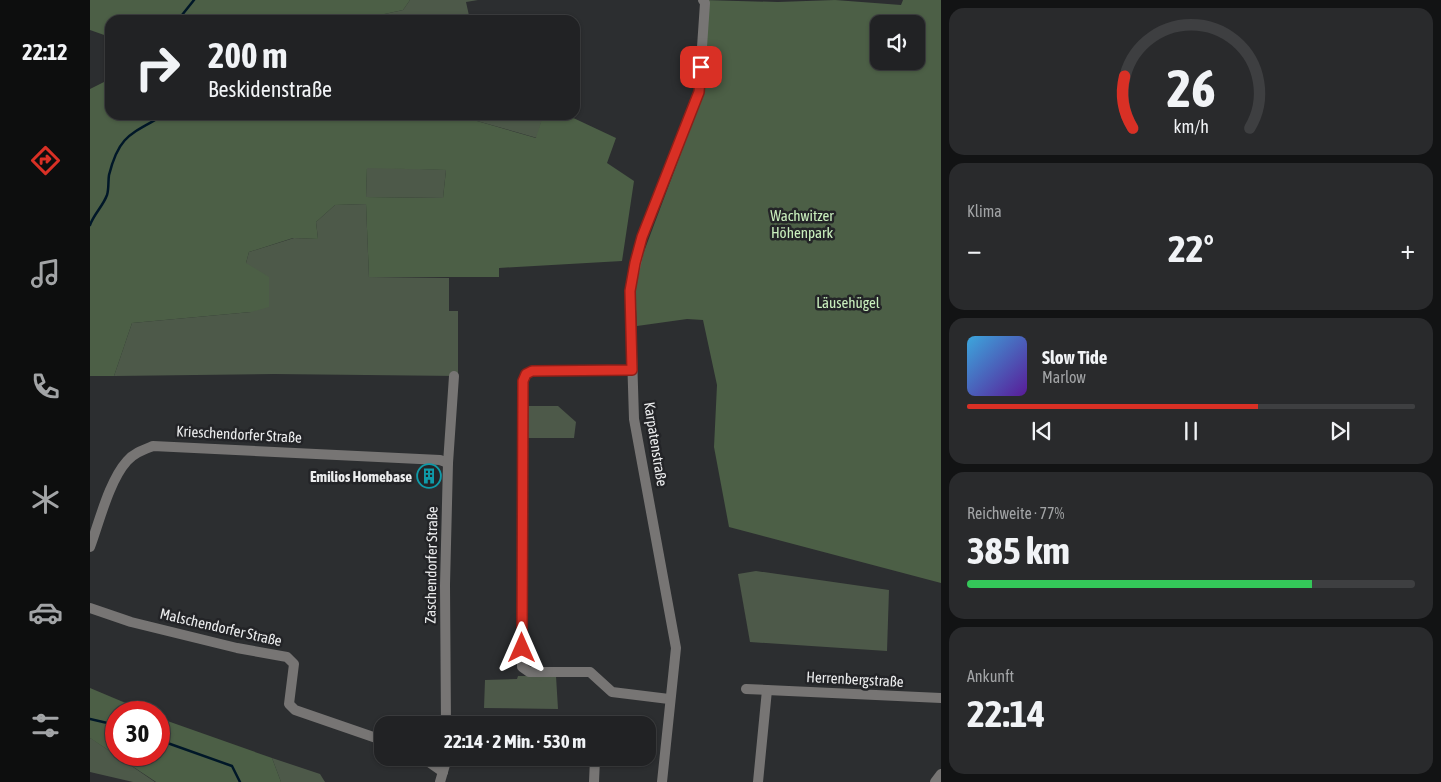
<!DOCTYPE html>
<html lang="de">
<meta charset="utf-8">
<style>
:root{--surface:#212224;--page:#292a2c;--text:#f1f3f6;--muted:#a2a4a6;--line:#3e3f41;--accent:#d93025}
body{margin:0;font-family:"Asap Condensed",sans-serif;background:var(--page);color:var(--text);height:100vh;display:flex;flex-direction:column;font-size:19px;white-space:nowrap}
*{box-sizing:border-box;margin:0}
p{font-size:16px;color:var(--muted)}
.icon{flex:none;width:28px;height:28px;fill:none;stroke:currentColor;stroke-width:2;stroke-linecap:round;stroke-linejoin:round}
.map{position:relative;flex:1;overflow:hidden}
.side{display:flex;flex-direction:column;gap:8px;padding:8px;background:#121314;width:500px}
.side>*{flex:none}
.hud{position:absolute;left:15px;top:15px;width:475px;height:105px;border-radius:15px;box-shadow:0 1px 4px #0004,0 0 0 1px var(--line);background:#212224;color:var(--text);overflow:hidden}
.controls{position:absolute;left:780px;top:15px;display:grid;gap:10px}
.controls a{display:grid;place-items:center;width:55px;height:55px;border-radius:10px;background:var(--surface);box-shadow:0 1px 4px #0004,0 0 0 1px var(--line);font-size:25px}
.speed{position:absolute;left:15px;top:701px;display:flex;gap:10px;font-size:25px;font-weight:700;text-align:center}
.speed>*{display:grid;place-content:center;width:65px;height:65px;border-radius:50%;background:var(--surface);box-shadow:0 1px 4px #0004,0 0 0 1px var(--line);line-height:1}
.speed .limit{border:8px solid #d22;background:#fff;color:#111}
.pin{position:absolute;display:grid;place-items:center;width:42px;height:42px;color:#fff;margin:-21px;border-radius:10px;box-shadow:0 2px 8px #0006}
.me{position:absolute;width:55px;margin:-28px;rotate:0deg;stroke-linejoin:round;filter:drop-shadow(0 0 4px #0008)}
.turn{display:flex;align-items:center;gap:18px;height:105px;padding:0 20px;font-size:22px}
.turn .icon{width:65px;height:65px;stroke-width:2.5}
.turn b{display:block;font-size:35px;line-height:42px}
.big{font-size:38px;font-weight:700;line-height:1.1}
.side .tile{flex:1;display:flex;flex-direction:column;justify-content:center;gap:8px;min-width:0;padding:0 18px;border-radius:15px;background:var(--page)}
.side .dial{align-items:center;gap:0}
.dial svg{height:130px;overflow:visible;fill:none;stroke:var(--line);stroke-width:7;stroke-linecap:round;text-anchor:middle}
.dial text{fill:var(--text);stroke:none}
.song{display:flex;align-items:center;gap:15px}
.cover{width:60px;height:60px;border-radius:8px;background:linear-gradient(135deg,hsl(200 70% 55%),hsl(270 70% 35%))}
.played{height:5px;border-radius:2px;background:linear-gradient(90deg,var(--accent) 65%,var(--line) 65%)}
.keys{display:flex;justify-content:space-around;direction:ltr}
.heat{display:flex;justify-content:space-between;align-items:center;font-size:28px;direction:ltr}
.charge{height:8px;border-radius:4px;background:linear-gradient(90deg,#34c759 77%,var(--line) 0)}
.trip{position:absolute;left:284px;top:716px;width:282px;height:50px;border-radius:15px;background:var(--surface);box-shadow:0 1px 4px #0004,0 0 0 1px var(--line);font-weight:700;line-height:50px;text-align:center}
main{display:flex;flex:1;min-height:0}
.tab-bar{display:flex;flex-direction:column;width:90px;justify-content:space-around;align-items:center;background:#0d0e0e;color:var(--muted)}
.tab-bar .icon{width:35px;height:35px}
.tab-bar .on{color:var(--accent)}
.tab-bar b{font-size:22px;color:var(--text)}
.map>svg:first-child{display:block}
</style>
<main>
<nav class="tab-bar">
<b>22:12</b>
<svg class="icon on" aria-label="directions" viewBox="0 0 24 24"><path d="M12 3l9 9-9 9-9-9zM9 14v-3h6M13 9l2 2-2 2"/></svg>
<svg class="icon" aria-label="music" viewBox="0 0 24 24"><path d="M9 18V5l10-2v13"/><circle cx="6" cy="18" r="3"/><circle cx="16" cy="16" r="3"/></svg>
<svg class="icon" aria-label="phone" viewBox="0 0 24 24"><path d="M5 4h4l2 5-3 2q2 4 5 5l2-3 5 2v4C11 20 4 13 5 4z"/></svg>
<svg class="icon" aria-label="climate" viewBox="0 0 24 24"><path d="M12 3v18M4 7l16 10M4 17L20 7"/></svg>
<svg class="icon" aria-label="car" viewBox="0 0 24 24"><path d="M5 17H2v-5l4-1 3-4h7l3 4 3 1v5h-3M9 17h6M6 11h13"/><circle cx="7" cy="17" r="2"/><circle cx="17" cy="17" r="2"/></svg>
<svg class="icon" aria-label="filters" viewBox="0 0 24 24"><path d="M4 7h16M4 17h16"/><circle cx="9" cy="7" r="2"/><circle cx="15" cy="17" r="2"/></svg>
</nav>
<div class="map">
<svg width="851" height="782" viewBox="0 0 851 782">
<rect width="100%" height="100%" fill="#2c2e30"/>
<g fill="#4d5949">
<polygon points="320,0 388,0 376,2 380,20 267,20 313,10"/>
<polygon points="376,115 453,115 447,138 387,121"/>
<polygon points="277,167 356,170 353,198 276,197"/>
<polygon points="276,204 279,277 359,278 359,311 368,311 368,376 184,374 24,376 42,323 161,312 156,263 159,252 204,238 228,239 226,222 245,205"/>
<polygon points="438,406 468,406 486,422 484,438 437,438"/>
<polygon points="666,571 799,590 797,651 660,642 648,574"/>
<polygon points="428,676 466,676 468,709 394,708 395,680 427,679"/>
<polygon points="0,738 2,739 65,782 43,782 0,772"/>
<polygon points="182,758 230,774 235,782 191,782"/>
</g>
<g fill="#4c5f46" fill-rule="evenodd">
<polygon points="0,0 320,0 313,10 267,20 20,20 20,78 17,36 0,30"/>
<path d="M 613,0 L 688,2 L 745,0 L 811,5 L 813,0 L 851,0 L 851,583 L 639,527 L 624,447 L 627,385 L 613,320 L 597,319 L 547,326 L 545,293 L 552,257 L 610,102 L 616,81 L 615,3 ZM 789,24 L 826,24 L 826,61 L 789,61 Z"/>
<path d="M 20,79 L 20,115 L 376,115 L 387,121 L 446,138 L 453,115 L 477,115 L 526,138 L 517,163 L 544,181 L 532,261 L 409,268 L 409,277 L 279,277 L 276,204 L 245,205 L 226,222 L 228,239 L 203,238 L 159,252 L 156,263 L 179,277 L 179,307 L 161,312 L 42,323 L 24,376 L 0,376 L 0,89 ZM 277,168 L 356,170 L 353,198 L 276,197 Z"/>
<polygon points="0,688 57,712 26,712 26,755 69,755 69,718 182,758 191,782 66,782 0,738"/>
</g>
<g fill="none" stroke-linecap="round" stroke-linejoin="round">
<g stroke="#001728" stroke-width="2.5">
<polyline points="92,20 92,15 104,0"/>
<path d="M 0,225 C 4,214 13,206 17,195 C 19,189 18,181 19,175 C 29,135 41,134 74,115"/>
<polyline points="0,719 26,725"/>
<polyline points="69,740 142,766 150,782"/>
</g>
<g stroke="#777574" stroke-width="10">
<polyline points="542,370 443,371 436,374 433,381 432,667 439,672 500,672 522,692 579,699"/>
<path d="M 0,547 C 9,523 19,481 37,461 C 44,453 53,450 63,446 L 350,460 L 358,463"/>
<polyline points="0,608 41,622 147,648 197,657 204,664 199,704 205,710 292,740"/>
<polyline points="656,689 677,690"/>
<polyline points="356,725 355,585 358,463 364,376"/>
<polyline points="333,758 353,772"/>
<polyline points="350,782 357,758"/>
<polyline points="504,782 505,759"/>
<polyline points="572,782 586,648 544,419 540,291 552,237 609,91 615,3 613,0"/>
<polyline points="668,782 677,690 851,698"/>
<polyline points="845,782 851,774"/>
</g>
</g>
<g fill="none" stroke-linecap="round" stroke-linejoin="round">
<g stroke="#8d1f18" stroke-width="12">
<polyline id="route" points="432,648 433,381 436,374 442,371 542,370 540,291 545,263 552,237 609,92 611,67"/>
</g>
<use href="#route" stroke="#d93025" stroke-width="9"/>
</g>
<defs>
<g id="building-ring" transform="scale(1.25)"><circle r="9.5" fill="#232427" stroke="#0f9aa8" stroke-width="1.5"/><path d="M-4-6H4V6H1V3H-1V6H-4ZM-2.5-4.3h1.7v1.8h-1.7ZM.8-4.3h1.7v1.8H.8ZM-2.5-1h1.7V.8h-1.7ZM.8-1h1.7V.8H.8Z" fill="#0f9aa8"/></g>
</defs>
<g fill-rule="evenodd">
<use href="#building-ring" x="339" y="476"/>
</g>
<g text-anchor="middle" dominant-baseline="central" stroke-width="5" stroke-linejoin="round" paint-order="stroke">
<g font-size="15" fill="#c9efbd" stroke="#232427">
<text x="712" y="215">Wachwitzer<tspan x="712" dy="17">Höhenpark</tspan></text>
<text x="758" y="302">Läusehügel</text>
</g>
<g font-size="15" fill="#ebeced" stroke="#232427">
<text transform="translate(149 434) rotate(3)">Krieschendorfer Straße</text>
<text transform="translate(566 444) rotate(81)">Karpatenstraße</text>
<text transform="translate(341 565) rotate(-89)">Zaschendorfer Straße</text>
<text transform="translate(131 627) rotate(13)">Malschendorfer Straße</text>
<text transform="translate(765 679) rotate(3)">Herrenbergstraße</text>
</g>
<g font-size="15" font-weight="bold" fill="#ebeced" stroke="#232427" text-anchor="end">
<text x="322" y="476">Emilios Homebase</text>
</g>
</g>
</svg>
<div class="controls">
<a><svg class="icon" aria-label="sound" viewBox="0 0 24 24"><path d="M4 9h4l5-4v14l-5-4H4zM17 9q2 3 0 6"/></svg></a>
</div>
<div class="speed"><div class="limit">30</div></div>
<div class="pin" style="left:611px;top:67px;background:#d93025"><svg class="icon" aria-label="arrive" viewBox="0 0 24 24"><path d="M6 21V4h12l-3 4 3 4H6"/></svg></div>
<svg class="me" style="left:432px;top:648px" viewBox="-20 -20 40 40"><path d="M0-17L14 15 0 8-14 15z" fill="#d93025" stroke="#fff" stroke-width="4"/></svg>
<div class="trip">22:14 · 2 Min. · 530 m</div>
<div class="hud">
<div class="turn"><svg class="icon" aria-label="right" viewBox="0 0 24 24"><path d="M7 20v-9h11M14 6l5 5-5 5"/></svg><div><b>200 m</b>Beskidenstraße</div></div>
</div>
</div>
<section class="side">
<div class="tile dial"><svg viewBox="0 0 100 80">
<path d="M14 69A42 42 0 1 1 86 69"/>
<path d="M14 69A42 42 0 0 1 9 37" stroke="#d93025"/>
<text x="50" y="56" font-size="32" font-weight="700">26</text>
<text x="50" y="72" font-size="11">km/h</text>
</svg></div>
<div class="tile"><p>Klima</p>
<div class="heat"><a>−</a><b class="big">22°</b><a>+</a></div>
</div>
<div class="tile">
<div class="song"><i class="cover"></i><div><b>Slow Tide</b><p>Marlow</p></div></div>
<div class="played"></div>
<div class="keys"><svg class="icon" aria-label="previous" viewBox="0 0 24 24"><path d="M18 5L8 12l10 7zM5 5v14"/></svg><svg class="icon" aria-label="pause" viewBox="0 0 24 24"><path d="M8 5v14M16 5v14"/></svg><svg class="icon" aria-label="next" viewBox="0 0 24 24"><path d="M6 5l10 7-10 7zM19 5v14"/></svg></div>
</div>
<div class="tile"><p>Reichweite · 77%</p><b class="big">385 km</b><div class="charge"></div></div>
<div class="tile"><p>Ankunft</p><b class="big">22:14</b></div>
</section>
</main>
